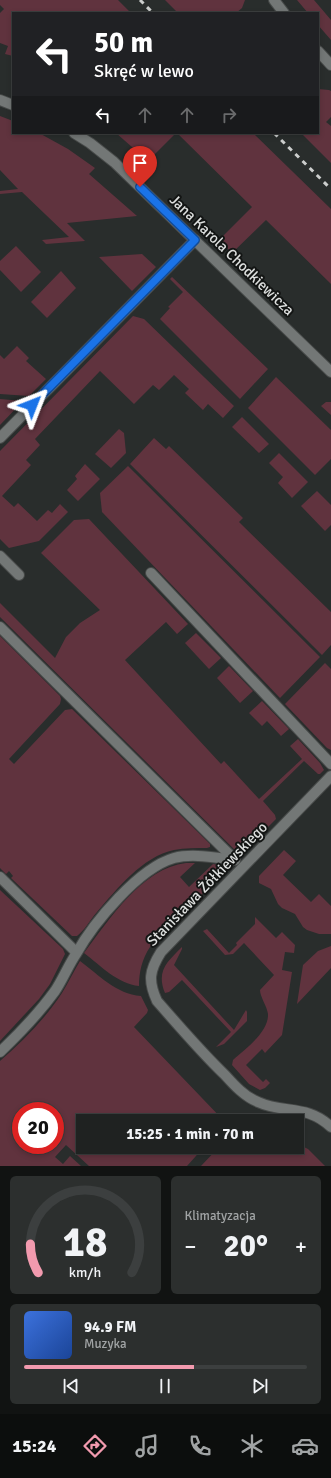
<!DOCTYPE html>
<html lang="pl">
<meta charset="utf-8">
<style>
:root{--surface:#1f2221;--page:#2c2f2e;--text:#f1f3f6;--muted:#a1a4a5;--line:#3c3f3f;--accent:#f29aae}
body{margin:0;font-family:Signika,sans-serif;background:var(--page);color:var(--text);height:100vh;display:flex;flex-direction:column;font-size:15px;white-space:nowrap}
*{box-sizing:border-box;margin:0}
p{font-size:13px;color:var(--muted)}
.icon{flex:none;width:22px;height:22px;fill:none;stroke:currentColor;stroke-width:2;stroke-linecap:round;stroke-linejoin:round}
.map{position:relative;height:1166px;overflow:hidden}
.panel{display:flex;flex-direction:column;gap:10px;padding:10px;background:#111312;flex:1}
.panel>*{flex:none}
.guide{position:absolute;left:12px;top:12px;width:307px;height:122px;border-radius:0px;box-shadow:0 2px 6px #0003,0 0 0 1px var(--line);background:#202124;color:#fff;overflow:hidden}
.speed{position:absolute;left:12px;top:1102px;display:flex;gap:8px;font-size:20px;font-weight:700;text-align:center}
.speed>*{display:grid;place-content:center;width:52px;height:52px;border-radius:50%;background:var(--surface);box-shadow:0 2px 6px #0003,0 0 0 1px var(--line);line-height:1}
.speed .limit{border:6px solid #d22;background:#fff;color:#111}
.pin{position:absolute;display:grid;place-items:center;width:34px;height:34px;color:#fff;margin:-41px -17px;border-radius:50% 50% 50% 0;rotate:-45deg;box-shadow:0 0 4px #0007}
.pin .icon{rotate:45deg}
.me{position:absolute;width:44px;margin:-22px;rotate:45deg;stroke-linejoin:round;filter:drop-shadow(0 0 3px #0008)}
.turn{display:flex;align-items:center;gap:14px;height:84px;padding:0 16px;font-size:18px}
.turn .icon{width:52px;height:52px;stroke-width:2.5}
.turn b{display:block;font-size:28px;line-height:34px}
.lanes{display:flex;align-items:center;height:38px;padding:0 16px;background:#0003;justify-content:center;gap:20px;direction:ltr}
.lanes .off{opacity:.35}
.big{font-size:30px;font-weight:700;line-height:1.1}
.panel .tile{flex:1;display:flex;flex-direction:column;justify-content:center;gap:6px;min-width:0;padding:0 14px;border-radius:6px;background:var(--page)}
.panel .dial{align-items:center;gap:0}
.dial svg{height:104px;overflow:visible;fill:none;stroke:var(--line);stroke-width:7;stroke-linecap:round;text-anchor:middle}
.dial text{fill:var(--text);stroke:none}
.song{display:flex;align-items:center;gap:12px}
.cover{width:48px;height:48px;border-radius:6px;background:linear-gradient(135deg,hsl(220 70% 55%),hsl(220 70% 35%))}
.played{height:4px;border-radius:2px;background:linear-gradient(90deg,var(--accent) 60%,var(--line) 60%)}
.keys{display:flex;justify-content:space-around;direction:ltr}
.heat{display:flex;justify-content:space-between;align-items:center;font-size:22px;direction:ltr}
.panel .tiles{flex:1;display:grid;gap:10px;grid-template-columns:1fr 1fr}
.tile:last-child{grid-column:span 2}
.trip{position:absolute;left:76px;top:1114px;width:228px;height:40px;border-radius:0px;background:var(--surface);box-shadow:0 2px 6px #0003,0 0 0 1px var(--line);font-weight:700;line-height:40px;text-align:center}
.tabs{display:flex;height:64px;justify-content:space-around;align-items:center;background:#0c0e0d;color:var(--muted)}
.tabs .icon{width:28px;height:28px}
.tabs .active{color:var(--accent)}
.tabs b{font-size:18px;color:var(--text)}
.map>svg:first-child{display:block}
</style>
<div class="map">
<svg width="331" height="1166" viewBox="0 0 331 1166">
<rect width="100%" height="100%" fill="#292d2c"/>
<g fill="#60333e" fill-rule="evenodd">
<polygon points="0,0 118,0 131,13 13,13 13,56 5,54 8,46 0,43 0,13 4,9 0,5"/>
<polygon points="165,0 245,0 242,8 236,13 178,13"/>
<polygon points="297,0 314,0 331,20 331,40 318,25 318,13 308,13"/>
<polygon points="318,89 329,90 331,91 331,117 326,122 331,126 331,163 301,133 318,133"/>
<polygon points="0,116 13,121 13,133 39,133 68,149 95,168 89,174 137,216 67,223 85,241 46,244 42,240 69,237 22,192 0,194 0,191 18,189 0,170"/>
<polygon points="116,133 176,133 148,161"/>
<polygon points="177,133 253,133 331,209 331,284 266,220 232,253 219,240 252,207"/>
<polygon points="16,246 41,272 21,292 0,270 0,261"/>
<polygon points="142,254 156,267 132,291 99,257"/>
<polygon points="61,271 76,288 47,318 31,302"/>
<polygon points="172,277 268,369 240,399 160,319 170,308 168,307 183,292 170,279"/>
<polygon points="133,316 144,319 234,406 223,418 208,404 203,410 185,393 189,389 174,375 159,390 153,385 134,404 100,371 35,439 40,445 26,460 31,465 2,496 14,507 18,503 37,521 48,510 52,513 60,504 68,512 39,541 9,548 0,539 0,451"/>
<polygon points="17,346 29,358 26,361 46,379 29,396 0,394 0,355 4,359"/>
<polygon points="276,377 331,430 331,459 315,475 248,408"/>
<polygon points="0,399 23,401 0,425"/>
<polygon points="326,402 331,402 331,415 321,406"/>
<polygon points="242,417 269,444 259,453 232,427"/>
<polygon points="119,429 124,433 126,453 111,468 95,454"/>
<polygon points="154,438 166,449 169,446 243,518 239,522 331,612 331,645 322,655 130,464"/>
<polygon points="279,453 308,482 292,498 278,483 283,477 269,463"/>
<polygon points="85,464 100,479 78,501 67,490 77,479 75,476"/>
<polygon points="128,466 320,657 280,698 102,512 100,493"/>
<polygon points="317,491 331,505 331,525 325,531 301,506"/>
<polygon points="89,519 188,624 177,634 166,622 125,660 221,764 224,761 259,799 302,759 290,746 298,739 320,763 324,770 320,774 318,774 304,761 263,801 275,815 276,819 240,855 0,617 0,603 55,658 66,637 80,623 100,610 41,553 74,520"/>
<polygon points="196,633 221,658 209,669 185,643"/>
<path d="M 0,636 L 60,696 L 61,699 L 60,704 L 9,759 L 14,764 L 65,710 L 72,709 L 210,844 L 210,847 L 207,848 C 196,848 185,848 174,850 C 143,856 116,890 97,912 C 90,920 85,930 77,936 L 72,936 L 11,878 L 13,876 L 9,871 L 6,874 L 0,868 Z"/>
<polygon points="325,663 331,669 331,750 327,748 285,704"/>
<polygon points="229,666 253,691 240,703 217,678"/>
<polygon points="262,701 289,729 281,736 267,721 262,726 249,713"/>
<polygon points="284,850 296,861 283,875 311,902 319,894 331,906 331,934 319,934 307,930 303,927 295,914 282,908 278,904 271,889 259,883 259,876"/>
<path d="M 186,863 L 195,863 L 180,877 L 189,887 L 213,864 L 227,866 L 229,867 L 150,947 C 142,959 139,972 139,986 C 118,984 101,966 84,953 C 109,920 142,868 186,863 Z"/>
<polygon points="0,890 63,949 65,954 50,984 39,999 0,1041"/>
<path d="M 255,917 L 276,938 L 282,932 L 295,945 L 294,953 L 285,952 L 282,970 L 292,972 L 282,1035 L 265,1053 L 262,1049 L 246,1065 L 263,1082 L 266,1079 L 270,1083 L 265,1088 L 260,1090 L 249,1084 L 232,1065 L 233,1060 C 245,1049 269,1032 268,1014 C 267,1006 260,997 260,990 L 274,975 L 244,943 L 233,954 L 225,955 L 203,931 L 207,929 L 229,953 L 237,945 L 236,943 L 255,924 Z"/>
<polygon points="331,946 331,968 297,1004 303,965 318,951"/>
<path d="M 182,947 L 182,949 L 174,965 L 234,1030 L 246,1010 L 247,1012 L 247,1021 L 224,1044 L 216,1047 L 231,1032 L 182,980 L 169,992 L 165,993 C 156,971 167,962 182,947 Z"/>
<path d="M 80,961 C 99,975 116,994 141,996 L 148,1010 L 147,1013 L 134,1027 L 224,1121 L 83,1121 L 83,1147 L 204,1147 L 187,1166 L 89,1166 L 66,1145 L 55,1157 L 63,1164 L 70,1156 L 81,1166 L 0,1166 L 0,1061 C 23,1041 45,1019 62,993 C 68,983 74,971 80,961 ZM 21,1111 L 55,1111 L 55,1145 L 21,1145 Z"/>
<polygon points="299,1121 303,1123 298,1144 308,1149 325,1166 201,1166 219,1147 297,1147 297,1127"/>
</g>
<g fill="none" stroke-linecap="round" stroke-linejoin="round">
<g stroke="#474a49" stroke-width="12">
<g id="service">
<polyline points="0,438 195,240"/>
<polyline points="0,556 19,575"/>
<polyline points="151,573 331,764"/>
</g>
</g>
<g stroke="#474a49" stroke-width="12">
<g id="pedestrian">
<polyline points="0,627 235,860"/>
<polyline points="0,877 76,952"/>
<path d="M 0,1052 C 20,1033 39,1013 55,991 C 63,979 68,966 76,954 C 94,922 139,868 174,858 C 193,853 216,858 235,860"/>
</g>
</g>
<g stroke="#474a49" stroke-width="12">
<g id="minor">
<polyline points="0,100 13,105"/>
<polyline points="74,133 90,143 114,162 331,372"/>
<path d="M 331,776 L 161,952 C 149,971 148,981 157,1001 C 179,1026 201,1052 225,1075 C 234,1085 245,1097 258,1102 C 284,1114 307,1104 331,1127"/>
</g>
</g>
<g stroke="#474a49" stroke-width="12">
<g id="tertiary">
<polyline points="274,0 284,13"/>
<polyline points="318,51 331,65"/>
</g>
</g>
<use href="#service" stroke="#737776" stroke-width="10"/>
<use href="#pedestrian" stroke="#737776" stroke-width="10"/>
<use href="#minor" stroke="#737776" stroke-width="10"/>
<use href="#tertiary" stroke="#737776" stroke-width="10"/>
<g stroke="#cccecd" stroke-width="3" stroke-dasharray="5 5" stroke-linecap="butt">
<polyline points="140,0 153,13"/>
<polyline points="274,133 331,189"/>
</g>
</g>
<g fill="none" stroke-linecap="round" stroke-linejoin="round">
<g stroke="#114b97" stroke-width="10">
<polyline id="route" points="32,405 195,240 140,187"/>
</g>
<use href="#route" stroke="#1a73e8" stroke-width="7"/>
</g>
<g text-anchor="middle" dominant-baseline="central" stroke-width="4" stroke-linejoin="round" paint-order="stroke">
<g font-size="15" fill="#dee0df" stroke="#131514">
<text transform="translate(232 255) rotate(44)">Jana Karola Chodkiewicza</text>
<text transform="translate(207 884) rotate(-46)">Stanisława Żółkiewskiego</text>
</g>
</g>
</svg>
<div class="speed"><div class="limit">20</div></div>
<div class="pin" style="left:140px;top:187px;background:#d93025"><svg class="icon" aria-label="arrive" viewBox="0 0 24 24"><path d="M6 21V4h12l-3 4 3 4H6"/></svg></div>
<svg class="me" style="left:32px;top:405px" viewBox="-20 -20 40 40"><path d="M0-17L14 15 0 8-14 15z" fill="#1a73e8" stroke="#fff" stroke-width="4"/></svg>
<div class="trip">15:25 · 1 min · 70 m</div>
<div class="guide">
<div class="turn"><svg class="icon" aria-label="left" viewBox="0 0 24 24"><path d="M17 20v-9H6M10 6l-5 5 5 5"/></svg><div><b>50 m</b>Skręć w lewo</div></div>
<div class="lanes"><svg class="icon" aria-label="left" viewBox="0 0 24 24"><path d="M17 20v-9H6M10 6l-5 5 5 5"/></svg><svg class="icon off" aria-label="ahead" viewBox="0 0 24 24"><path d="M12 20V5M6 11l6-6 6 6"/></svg><svg class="icon off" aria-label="ahead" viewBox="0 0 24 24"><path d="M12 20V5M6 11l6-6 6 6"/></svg><svg class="icon off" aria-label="right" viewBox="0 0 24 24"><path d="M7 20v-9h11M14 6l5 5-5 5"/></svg></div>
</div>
</div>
<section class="panel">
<div class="tiles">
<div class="tile dial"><svg viewBox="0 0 100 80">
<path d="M14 69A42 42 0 1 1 86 69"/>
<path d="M14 69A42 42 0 0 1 8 47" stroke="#f29aae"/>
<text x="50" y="56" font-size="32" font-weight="700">18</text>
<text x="50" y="72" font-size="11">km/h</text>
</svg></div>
<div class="tile"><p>Klimatyzacja</p>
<div class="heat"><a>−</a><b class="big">20°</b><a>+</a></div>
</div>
<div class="tile">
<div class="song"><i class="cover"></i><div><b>94.9 FM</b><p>Muzyka</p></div></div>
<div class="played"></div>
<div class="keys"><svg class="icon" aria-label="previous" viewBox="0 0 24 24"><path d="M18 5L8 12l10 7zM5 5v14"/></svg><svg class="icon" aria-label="pause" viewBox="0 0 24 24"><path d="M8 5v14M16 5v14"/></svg><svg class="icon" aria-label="next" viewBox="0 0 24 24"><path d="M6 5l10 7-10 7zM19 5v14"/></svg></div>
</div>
</div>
</section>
<nav class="tabs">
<b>15:24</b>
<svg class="icon active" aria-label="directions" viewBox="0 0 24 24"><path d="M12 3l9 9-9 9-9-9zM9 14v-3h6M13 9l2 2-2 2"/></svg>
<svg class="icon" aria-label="music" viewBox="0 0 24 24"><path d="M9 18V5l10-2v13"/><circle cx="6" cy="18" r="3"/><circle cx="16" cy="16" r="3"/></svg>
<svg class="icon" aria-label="phone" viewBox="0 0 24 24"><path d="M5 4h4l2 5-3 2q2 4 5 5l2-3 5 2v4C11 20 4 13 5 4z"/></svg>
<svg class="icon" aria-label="climate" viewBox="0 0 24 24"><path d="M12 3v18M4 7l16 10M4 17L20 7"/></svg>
<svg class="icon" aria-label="car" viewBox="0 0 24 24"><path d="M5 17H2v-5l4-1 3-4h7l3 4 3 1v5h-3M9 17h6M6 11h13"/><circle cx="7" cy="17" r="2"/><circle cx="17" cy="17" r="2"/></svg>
</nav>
